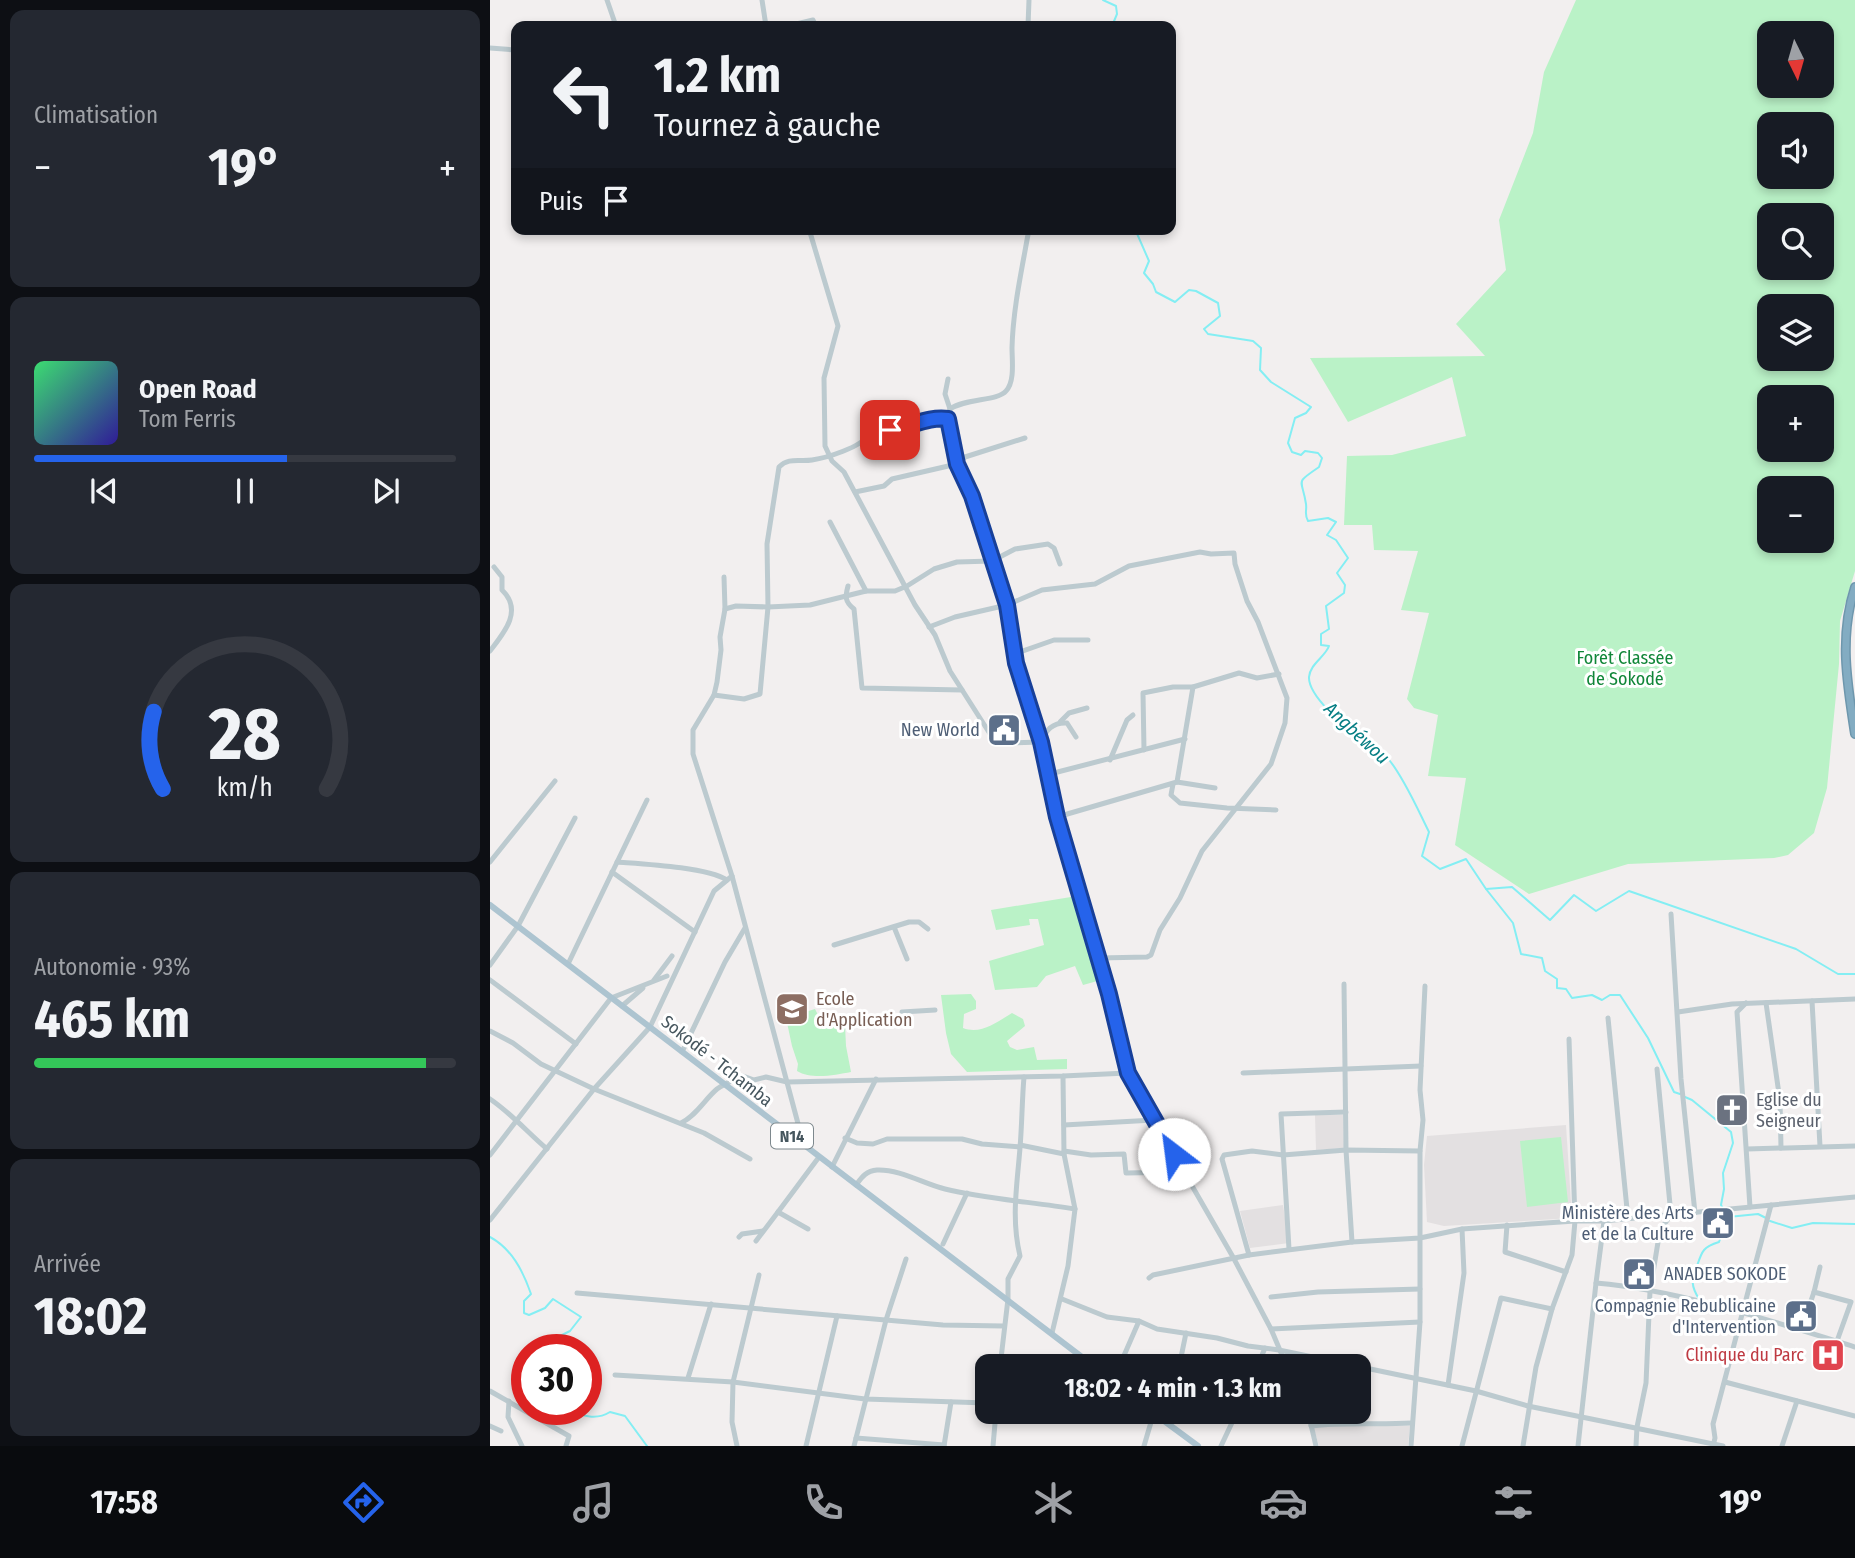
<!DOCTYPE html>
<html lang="fr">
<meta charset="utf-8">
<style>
:root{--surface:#171b24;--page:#242831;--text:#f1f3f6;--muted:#9ea1a6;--line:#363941;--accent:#2563eb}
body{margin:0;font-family:"Fira Sans Condensed",sans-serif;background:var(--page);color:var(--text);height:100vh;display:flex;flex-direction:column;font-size:26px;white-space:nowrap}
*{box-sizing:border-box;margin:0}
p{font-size:23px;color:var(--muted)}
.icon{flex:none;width:38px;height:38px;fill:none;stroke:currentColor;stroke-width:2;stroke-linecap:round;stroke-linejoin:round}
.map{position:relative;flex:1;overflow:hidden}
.drawer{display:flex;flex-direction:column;gap:10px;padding:10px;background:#0d0f14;width:490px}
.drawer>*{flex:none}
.banner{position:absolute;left:21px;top:21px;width:665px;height:214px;border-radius:14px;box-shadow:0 4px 10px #0003;background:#171b24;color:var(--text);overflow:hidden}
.needle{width:46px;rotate:175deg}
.controls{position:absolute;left:1267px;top:21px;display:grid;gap:14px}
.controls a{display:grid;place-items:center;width:77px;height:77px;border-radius:14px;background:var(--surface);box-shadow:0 4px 10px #0003;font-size:35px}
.speed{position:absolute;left:21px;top:1334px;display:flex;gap:14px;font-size:35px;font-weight:700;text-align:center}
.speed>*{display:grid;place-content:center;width:91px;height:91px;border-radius:50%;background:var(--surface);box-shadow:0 4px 10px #0003;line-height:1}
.speed .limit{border:10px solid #d22;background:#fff;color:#111}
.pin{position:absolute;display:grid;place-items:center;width:60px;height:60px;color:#fff;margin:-30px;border-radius:14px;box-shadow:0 4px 10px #0006}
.me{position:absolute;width:77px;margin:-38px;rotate:330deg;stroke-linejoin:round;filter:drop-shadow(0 0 5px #0008)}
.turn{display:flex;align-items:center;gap:24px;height:147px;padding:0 28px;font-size:32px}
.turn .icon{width:91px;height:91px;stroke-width:2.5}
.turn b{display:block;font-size:49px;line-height:60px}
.then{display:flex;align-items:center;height:66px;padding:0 28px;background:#0003;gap:14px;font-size:26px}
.big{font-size:52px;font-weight:700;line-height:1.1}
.drawer .card{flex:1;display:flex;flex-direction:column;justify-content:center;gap:10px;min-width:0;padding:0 24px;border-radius:14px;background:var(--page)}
.drawer .dial{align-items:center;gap:0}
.dial svg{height:182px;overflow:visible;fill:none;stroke:var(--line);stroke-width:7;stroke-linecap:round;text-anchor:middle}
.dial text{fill:var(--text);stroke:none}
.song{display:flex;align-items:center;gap:21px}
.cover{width:84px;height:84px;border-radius:10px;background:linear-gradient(135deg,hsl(140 70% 55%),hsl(250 70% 35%))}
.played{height:7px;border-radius:4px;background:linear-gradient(90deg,var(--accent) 60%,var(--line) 60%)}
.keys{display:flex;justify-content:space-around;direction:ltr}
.heat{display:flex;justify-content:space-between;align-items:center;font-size:38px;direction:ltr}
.charge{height:10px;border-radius:5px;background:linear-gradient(90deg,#34c759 93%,var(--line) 0)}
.trip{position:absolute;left:485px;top:1354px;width:396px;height:70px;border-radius:14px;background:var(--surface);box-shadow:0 4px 10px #0003;font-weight:700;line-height:70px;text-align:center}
.tab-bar{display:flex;height:112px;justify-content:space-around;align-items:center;background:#090b0e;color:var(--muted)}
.tab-bar .icon{width:49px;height:49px}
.tab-bar .current{color:var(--accent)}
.tab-bar b{font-size:32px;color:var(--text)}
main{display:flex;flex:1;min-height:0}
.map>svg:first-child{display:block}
</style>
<main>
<section class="drawer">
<div class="card"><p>Climatisation</p>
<div class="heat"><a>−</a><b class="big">19°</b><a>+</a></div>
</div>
<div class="card">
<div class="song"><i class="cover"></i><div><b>Open Road</b><p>Tom Ferris</p></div></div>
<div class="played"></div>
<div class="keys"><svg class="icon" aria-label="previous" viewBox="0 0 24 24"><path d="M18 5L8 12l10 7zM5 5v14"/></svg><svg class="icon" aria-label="pause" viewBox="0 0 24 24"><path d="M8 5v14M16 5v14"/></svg><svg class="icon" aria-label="next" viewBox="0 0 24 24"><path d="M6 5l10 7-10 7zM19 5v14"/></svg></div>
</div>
<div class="card dial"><svg viewBox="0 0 100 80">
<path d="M14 69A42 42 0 1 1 86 69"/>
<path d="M14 69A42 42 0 0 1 10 35" stroke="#2563eb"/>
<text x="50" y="56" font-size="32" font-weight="700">28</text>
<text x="50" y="72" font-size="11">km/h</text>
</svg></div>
<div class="card"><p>Autonomie · 93%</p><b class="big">465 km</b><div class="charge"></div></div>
<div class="card"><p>Arrivée</p><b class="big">18:02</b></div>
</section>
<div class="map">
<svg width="1365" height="1446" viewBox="0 0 1365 1446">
<rect width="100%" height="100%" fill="#f2efef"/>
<g fill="#e3e0e1">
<polygon points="825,1115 853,1115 854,1148 826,1150"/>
<polygon points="1076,1125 1082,1218 954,1226 937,1222 934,1165 937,1136"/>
<polygon points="793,1205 799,1243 760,1248 750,1211"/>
<polygon points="823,1426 920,1426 918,1446 829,1446"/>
</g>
<g fill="#baf2c7" fill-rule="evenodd">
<path d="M 1086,0 L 1365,0 L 1365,571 L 1350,621 L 1349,664 L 1337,788 L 1324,833 L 1298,855 L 1284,858 L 1138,864 L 1039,894 L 965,845 L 976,778 L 938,776 L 948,715 L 924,708 L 917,699 L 939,613 L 911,610 L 928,551 L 884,550 L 882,525 L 854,525 L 857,456 L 902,455 L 976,436 L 962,377 L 858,422 L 820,358 L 995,356 L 966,324 L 1016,270 L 1009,220 L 1043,133 L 1054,72 ZM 1279,33 L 1332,33 L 1332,86 L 1279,86 ZM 1279,124 L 1332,124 L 1332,177 L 1279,177 ZM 1279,215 L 1332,215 L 1332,268 L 1279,268 ZM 1279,306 L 1332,306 L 1332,359 L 1279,359 ZM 1279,397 L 1332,397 L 1332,450 L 1279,450 ZM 1279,488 L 1332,488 L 1332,541 L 1279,541 Z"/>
<polygon points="587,896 611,980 593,985 585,966 556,976 547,987 505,990 499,961 554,945 548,919 539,919 540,925 506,930 501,910"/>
<path d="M 481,994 L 486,1001 L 486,1009 L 474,1014 L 473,1028 C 491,1035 507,1022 522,1013 L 533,1019 L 535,1026 L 517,1041 L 520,1047 L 527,1050 L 544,1047 L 547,1060 L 577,1059 L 577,1069 L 477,1072 L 461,1054 L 456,1033 L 451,995 Z"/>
<path d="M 325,1009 L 330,1019 L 347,1013 L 355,1025 L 356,1046 L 361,1072 C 345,1075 322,1080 307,1071 L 308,1064 L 302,1046 L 296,1018 Z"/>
<polygon points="1071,1137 1078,1202 1037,1207 1030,1141"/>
</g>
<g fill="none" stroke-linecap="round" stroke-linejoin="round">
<g stroke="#84eef3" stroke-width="2">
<polyline points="613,0 626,6 627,14 622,26"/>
<path d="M 645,229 L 659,261 L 654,273 L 663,284 L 666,292 L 685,302 L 699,290 L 706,291 L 728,303 L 730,316 L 714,329 L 718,334 L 763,341 L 771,348 L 770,370 L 781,382 L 821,407 L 816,413 L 805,418 L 798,443 L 802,452 L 811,455 L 815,451 L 828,453 L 832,458 L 829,467 C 804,484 812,478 816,504 C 817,511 814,514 818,521 L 838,518 L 846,522 L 837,535 L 846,540 L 858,558 L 847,573 L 855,585 L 854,593 L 836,606 L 839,629 L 831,634 L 831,645 L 839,646 C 835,657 820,664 819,677 C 818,696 855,727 870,738 C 879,745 893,751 900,761 C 915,780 928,810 939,832 L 932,856 L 950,869 L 976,859 L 996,889 L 1022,887 L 1060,920 L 1084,895 L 1106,911 L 1139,891 L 1306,949 L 1348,974 L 1365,974"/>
<polyline points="996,889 1023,923 1031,954 1052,958 1055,971 1067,979 1067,988 1076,989 1082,998 1102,995 1112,1000 1120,995 1130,995 1158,1038 1184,1092 1190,1094"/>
<polyline points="1195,1097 1202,1100 1241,1132 1243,1143 1233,1173 1234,1189 1231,1205 1238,1217 1268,1214 1276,1218"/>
<polyline points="1280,1221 1302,1228 1323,1223 1365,1224"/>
<path d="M 0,1237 C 22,1249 33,1271 41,1294 L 34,1301 L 34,1313 L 39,1315 L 55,1308 L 63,1299 L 91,1317 L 80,1331 L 66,1338 L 56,1349"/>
<path d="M 1209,1299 C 1201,1286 1201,1280 1207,1266 C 1212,1251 1213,1247 1229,1242 L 1238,1217"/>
<path d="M 80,1409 C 92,1417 107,1420 120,1412 L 135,1416 L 157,1446"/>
</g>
<g stroke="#6e97ad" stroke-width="10">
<path id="highway" d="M 1365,587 C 1349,636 1357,683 1365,734"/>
</g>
<g stroke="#bccacf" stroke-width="5">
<polyline points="117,0 126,26"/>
<polyline points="272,0 276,26"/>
<polyline points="298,26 323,20 326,26"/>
<polyline points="538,26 539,0"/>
<polyline points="0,48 26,50"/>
<path d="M 319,229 L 348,326 L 334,378 L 335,446 L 342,461 L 354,472 L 425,605 L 445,635 L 460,671 L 502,737 L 512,743 L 551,742 C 555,731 563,722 577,723 L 586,737"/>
<path d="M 539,229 C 532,269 523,308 522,348 C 522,360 525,382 516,391 C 508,401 476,398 460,409 C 454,438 467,470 482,496 L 517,605 L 526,663 L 551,742 L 556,775 L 619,994 L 637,1073 L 743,1257 L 781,1329 L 797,1367"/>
<polyline points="458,379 455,394 460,409"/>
<polyline points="365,492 394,486 402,479 467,464 475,457 535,438"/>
<polyline points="340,522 376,591"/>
<polyline points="234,577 235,609 230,637 231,650 227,682 224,695 203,730 203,754 242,876 314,1146"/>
<path d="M 358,586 C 355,597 355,602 364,609 L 372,688 L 472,690"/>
<polyline points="235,609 246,606 278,607 320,605 376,591 405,591 417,586 444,569 467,562 502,561 525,549 558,544 564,548 570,564"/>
<polyline points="439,627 465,617 517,605 552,590 605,584 639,566 710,552 721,554 744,553 745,564 757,601 768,622 797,698 795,723 781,764 712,851 690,898 670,930 661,955 657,957 609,958"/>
<path d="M 0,651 C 15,632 33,610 12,590 L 12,577 L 4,567"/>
<polyline points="524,654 564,640 598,640"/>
<path d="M 224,695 L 254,699 L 270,694 L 278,607 L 277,544 L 289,467 C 299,457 309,462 322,460 C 336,458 372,447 378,435 C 389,430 401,432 412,428 C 428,423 442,417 458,419"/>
<polyline points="570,722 579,713 597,708"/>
<polyline points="654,750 653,693 683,687 703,687 749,673 767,678 789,674"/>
<polyline points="620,760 637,720 643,715"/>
<polyline points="556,775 695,739"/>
<polyline points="687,782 725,788"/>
<polyline points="683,784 681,795 690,803 737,808 786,810"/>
<polyline points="567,817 687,782 703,687"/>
<polyline points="0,862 65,781"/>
<path d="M 127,862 C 153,864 216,867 237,880"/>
<polyline points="122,872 205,932"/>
<polyline points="1181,914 1191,1079 1205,1213"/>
<polyline points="404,927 417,959"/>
<polyline points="344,945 419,922 429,922 438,929"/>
<polyline points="78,964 157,800"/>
<polyline points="0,965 28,926 85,818"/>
<polyline points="0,980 86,1044"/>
<polyline points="164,980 182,956"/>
<polyline points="854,984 856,1150 862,1242"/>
<polyline points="1322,1001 1330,1146"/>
<polyline points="1256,1003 1247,1012 1260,1207"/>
<polyline points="1276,1003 1290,1101 1291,1148"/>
<polyline points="132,1006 153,988"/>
<polyline points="412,1012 445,1010"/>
<polyline points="1188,1012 1242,1004 1365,999"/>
<polyline points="1118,1018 1138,1219"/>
<polyline points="0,1031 23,1043 51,1064 104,1089 214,1133 260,1159"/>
<polyline points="192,1052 235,962 255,928"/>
<polyline points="753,1073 931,1066"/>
<path d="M 0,1099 C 21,1113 38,1133 57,1149"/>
<path d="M 191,1123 C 206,1116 215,1099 227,1089 C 235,1083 244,1080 253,1076 L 264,1080 L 276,1077 L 297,1082 L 573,1076 L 637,1073"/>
<polyline points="574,1125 664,1120"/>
<polyline points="355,1138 367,1143 383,1144 397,1139 472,1139 492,1144 530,1147"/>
<polyline points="530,1145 574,1154"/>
<polyline points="1257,1149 1365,1146"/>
<polyline points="574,1151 601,1155 634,1154 636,1173 694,1172"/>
<polyline points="0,1155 121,998 177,976"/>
<polyline points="342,1167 386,1079"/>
<path d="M 366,1185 C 372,1177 376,1171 387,1170 C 410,1169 434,1184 455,1189 C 497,1199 542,1202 585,1209"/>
<polyline points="0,1220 104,1089 160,1027 224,891 242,876"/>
<path d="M 1114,1221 L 1106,1283 C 1194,1291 1281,1321 1365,1347"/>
<polyline points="1017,1225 1015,1252 1076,1272"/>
<polyline points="318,1229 288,1212 329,1157"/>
<polyline points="249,1237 252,1234 273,1231"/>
<polyline points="266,1241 288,1212"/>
<polyline points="453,1244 477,1193"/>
<polyline points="799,1249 791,1114 856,1112"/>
<polyline points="759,1255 732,1159 734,1155 762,1151 793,1155 856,1150 930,1151"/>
<polyline points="659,1278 663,1275 759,1255 862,1242 930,1238 972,1229 1085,1221 1114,1221 1365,1197"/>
<polyline points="1324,1292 1361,1302 1347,1341"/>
<polyline points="87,1293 453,1325 513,1326"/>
<polyline points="781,1297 828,1292 930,1289"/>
<polyline points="572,1299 617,1317 649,1321 667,1329 727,1338 758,1346 789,1350 986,1391 1038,1406 1233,1446"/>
<polyline points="781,1329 930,1322"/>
<polyline points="1311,1330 1324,1292 1330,1267"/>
<polyline points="562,1333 578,1266 585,1209 574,1154 573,1076"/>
<path d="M 510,1367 L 518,1299 L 518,1279 L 530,1256 C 521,1218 527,1186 530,1148 C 532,1124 532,1100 534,1077"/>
<polyline points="629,1367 649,1321"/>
<polyline points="689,1367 696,1333"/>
<polyline points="767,1367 775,1348"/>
<polyline points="125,1375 243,1382 375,1399 497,1403"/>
<polyline points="198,1378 221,1304"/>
<polyline points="1235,1382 1365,1416"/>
<polyline points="958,1385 974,1273 972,1229"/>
<polyline points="0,1391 79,1436 76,1446"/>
<polyline points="19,1401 18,1417 32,1446"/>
<polyline points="818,1412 826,1446"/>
<polyline points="0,1426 11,1431"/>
<path d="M 821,1426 C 855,1422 888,1425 922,1423"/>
<polyline points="366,1438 454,1445"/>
<polyline points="247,1446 242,1422 243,1382 269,1275"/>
<polyline points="316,1446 347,1316"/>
<polyline points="364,1446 396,1320 416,1259"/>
<polyline points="454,1446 461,1402"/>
<polyline points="503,1446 506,1412"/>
<polyline points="654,1446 664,1412"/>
<polyline points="731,1446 747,1412"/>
<polyline points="921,1446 930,1322 930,1151 933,1120 930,1090 935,986"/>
<polyline points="972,1446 1011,1298 1062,1309"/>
<polyline points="1033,1446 1046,1367 1062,1309 1082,1255 1085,1221 1079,1039"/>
<polyline points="1088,1446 1106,1283"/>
<polyline points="1146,1446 1147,1427 1156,1383 1160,1291 1170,1230 1181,1215 1167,1069"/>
<polyline points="1223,1446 1225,1438 1223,1424 1281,1205"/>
<polyline points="1292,1446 1307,1401"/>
</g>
<g stroke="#adc4d0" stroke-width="6">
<polyline points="0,905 605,1367"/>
<polyline points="662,1412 708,1446"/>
</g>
<use href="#highway" stroke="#83acc2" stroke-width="7"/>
</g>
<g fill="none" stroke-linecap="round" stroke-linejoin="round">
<g stroke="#184099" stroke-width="18">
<path id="route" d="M 400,430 C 420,428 437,416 458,419 L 467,464 L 482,496 L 517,605 L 526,663 L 551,742 L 567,817 L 619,994 L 638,1073 L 684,1154"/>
</g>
<use href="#route" stroke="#2563eb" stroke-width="12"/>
</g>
<defs>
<g id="civic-square" transform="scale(1.75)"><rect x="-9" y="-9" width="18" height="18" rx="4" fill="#5c6f8a" stroke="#fff"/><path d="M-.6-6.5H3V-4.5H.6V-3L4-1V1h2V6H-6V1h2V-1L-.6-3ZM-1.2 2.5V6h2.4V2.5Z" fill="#fff"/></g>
<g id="university-square" transform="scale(1.75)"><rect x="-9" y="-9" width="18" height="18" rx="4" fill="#8d6e63" stroke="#fff"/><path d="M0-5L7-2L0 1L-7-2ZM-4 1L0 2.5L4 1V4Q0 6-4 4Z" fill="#fff"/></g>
<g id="church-square" transform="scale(1.75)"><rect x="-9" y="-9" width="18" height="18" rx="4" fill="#6b7280" stroke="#fff"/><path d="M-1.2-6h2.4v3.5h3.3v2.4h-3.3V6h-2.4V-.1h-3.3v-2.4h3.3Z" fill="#fff"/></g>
<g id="hospital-square" transform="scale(1.75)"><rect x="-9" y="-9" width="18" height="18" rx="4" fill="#e0444e" stroke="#fff"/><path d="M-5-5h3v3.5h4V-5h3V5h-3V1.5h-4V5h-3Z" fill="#fff"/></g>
</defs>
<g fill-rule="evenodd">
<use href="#civic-square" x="514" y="730"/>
<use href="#university-square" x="302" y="1009"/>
<use href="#church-square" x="1242" y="1110"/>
<use href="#civic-square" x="1228" y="1223"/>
<use href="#civic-square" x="1149" y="1274"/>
<use href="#civic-square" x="1311" y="1316"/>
<use href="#hospital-square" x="1338" y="1355"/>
</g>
<g text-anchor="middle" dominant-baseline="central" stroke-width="6" stroke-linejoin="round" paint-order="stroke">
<rect fill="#fff" stroke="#7e898e" stroke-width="2" x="281" y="1123.5" width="42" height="25" rx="5"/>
<g font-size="16" font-weight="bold" fill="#46565e">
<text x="302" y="1136">N14</text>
</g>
<g font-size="18" fill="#108638" stroke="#fff">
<text x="1135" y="658">Forêt Classée<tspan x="1135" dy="21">de Sokodé</tspan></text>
</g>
<g font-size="18" fill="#4e5e75" stroke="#fff" text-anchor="end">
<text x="490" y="730">New World</text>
<text x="1204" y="1213">Ministère des Arts<tspan x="1204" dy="21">et de la Culture</tspan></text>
<text x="1174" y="1274" text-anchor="start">ANADEB SOKODE</text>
<text x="1286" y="1306">Compagnie Rebublicaine<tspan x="1286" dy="21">d'Intervention</tspan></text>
</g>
<g font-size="18" fill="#785e54" stroke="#fff" text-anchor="start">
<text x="326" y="999">Ecole<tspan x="326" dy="21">d'Application</tspan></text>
</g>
<g font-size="18" fill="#46565e" stroke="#fff">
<text transform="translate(227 1061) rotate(38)">Sokodé - Tchamba</text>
</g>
<g font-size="18" fill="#5b616d" stroke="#fff" text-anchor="start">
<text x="1266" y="1100">Eglise du<tspan x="1266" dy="21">Seigneur</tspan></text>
</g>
<g font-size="18" fill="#be3a42" stroke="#fff" text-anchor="end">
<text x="1314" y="1355">Clinique du Parc</text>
</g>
<g font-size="19" font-style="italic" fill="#067e84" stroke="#fff">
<text transform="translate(867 733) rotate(43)">Angbéwou</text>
</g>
</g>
</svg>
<div class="controls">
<a><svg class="needle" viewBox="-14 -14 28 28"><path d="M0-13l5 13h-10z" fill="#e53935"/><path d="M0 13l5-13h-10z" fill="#9ea1a6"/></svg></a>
<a><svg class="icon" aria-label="sound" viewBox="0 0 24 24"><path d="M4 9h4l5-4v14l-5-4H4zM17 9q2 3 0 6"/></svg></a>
<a><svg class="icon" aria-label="search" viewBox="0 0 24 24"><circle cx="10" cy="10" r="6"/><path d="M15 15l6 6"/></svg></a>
<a><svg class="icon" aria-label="layers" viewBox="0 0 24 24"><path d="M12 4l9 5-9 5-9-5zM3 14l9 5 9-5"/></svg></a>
<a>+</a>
<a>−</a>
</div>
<div class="speed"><div class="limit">30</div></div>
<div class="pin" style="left:400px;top:430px;background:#d93025"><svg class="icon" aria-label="arrive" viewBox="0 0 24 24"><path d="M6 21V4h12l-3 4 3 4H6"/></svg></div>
<svg class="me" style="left:684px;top:1154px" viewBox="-20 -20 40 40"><circle r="19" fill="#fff"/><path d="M0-13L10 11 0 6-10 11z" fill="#2563eb"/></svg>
<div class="trip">18:02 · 4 min · 1.3 km</div>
<div class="banner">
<div class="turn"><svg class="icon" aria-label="left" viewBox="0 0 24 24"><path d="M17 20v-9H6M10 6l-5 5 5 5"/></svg><div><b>1.2 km</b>Tournez à gauche</div></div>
<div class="then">Puis<svg class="icon" aria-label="arrive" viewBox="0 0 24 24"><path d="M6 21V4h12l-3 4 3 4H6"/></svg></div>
</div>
</div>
</main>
<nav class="tab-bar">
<b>17:58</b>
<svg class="icon current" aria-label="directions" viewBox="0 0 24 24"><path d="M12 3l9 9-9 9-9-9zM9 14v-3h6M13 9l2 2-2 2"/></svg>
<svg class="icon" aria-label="music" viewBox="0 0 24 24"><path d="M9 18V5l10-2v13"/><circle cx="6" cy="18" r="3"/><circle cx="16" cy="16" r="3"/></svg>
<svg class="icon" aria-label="phone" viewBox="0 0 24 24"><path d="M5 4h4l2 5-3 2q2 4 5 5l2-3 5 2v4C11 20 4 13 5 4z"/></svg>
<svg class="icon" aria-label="climate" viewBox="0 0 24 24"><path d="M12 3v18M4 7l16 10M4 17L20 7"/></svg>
<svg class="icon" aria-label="car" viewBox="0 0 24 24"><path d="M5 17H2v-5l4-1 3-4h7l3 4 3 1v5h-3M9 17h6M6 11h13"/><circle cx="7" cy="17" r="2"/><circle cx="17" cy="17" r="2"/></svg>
<svg class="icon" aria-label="filters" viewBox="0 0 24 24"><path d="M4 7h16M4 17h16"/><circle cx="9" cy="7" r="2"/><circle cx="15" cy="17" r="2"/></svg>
<b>19°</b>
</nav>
